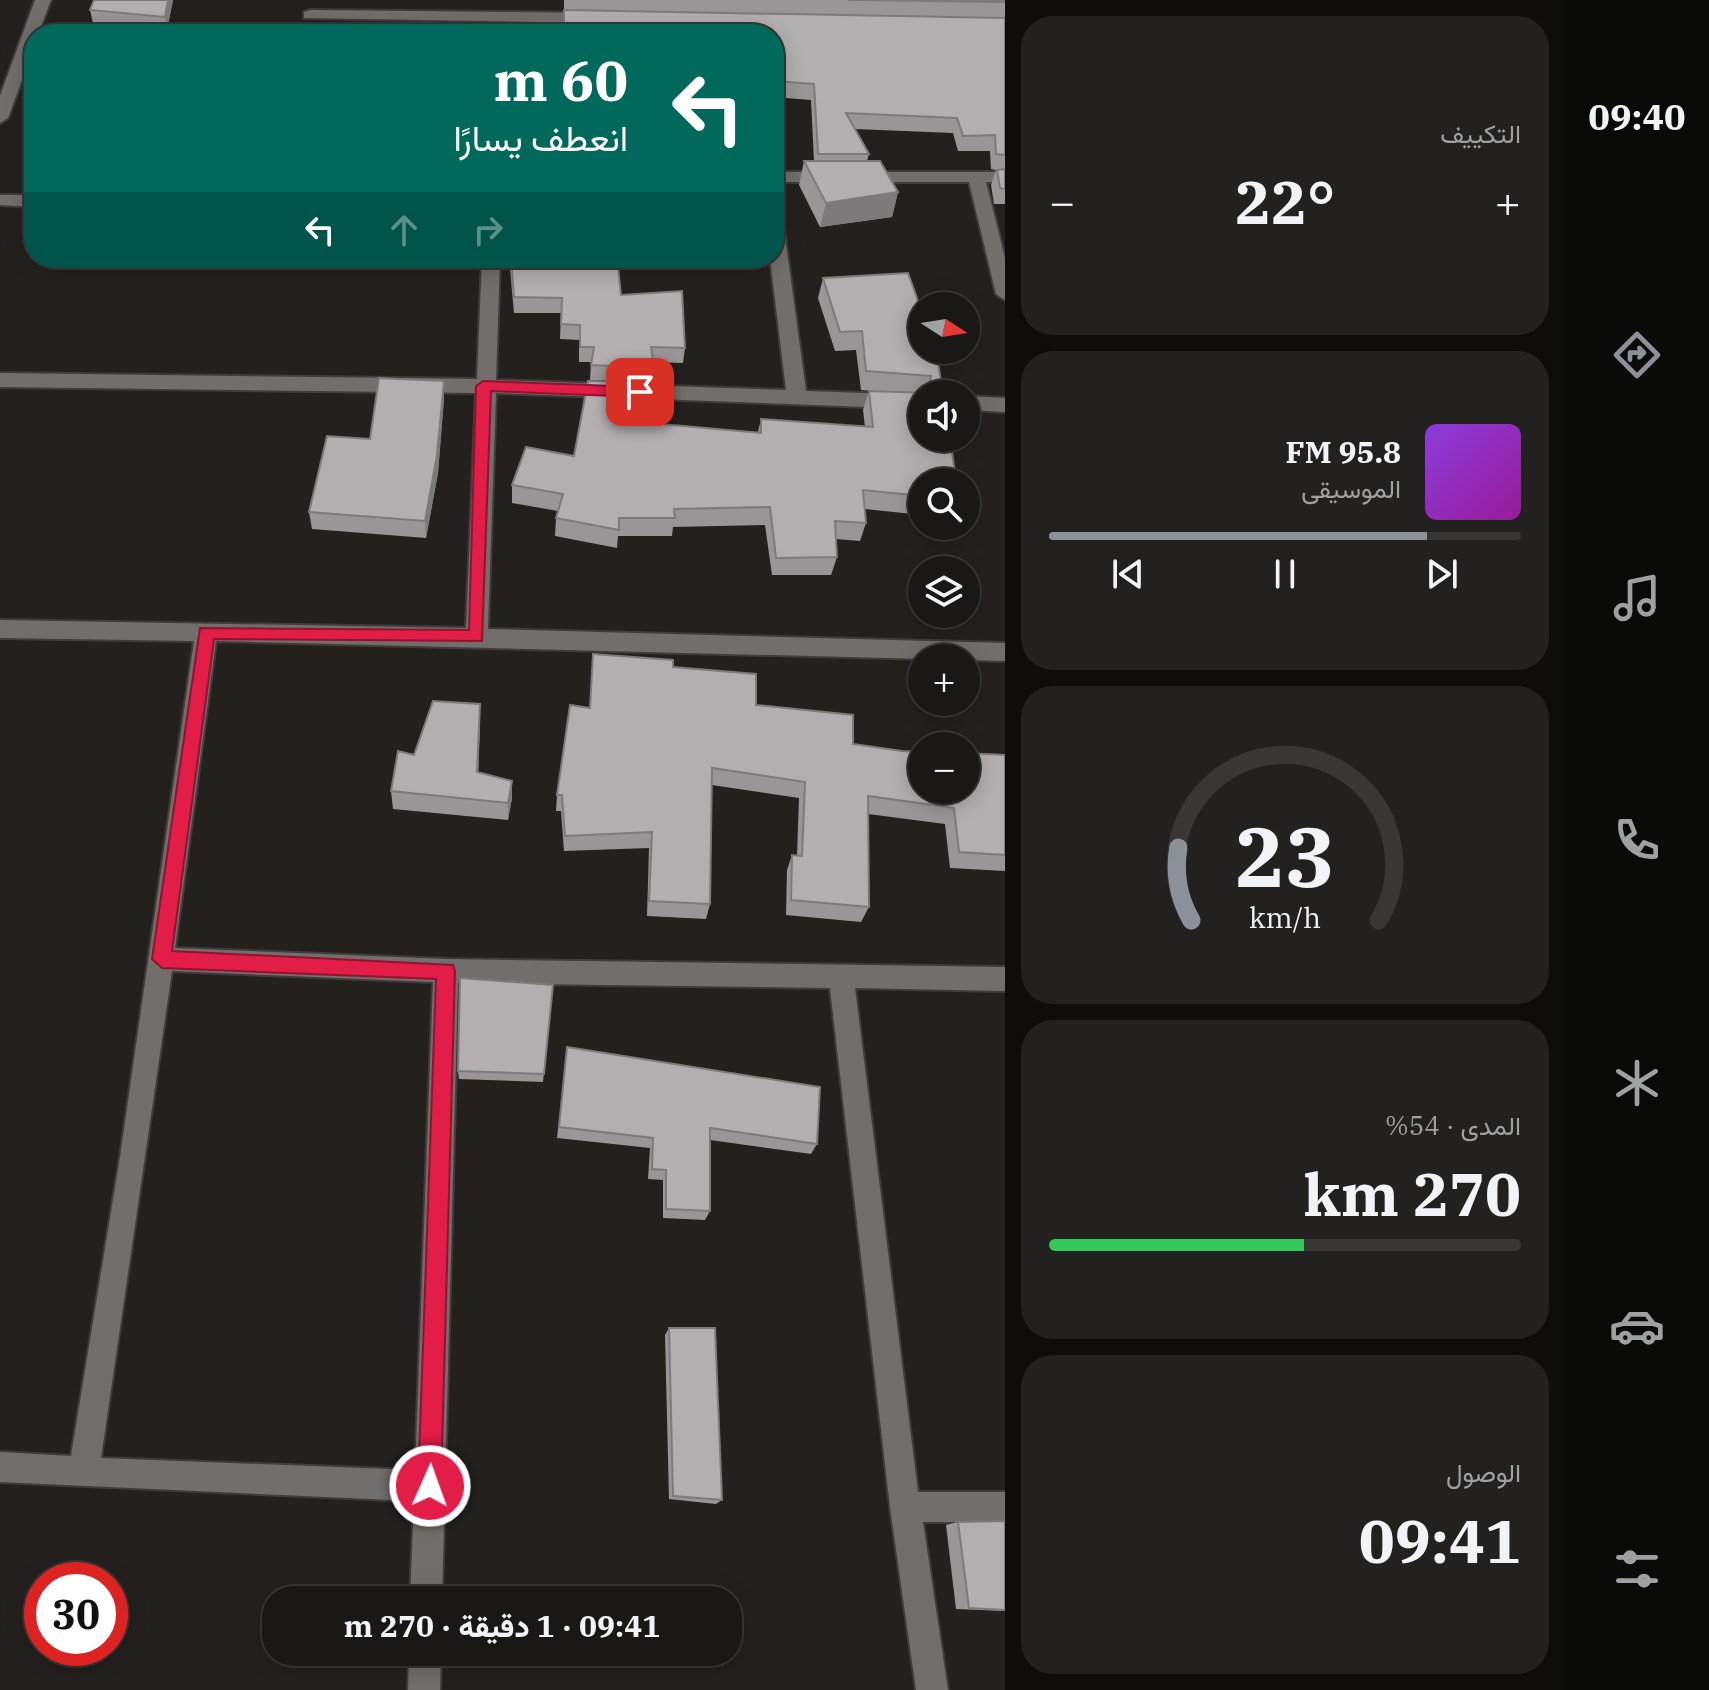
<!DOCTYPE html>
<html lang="ar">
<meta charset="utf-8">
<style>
:root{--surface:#1a1816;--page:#23211f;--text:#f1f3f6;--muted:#9fa0a1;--line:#383735;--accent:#8c9099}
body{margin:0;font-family:"IBM Plex Serif",Vazirmatn,serif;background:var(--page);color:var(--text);direction:rtl;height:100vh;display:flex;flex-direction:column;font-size:30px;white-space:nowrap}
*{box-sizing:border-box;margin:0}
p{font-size:26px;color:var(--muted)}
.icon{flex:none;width:44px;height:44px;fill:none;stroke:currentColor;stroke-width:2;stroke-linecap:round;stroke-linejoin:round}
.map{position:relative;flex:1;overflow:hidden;direction:ltr}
.panel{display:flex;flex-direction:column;gap:16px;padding:16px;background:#0e0d0c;width:560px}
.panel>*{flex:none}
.top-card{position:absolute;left:24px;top:24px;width:760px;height:244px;border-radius:32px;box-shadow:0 4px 20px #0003,0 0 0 2px var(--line);direction:rtl;background:#00695c;color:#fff;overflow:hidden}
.needle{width:52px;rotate:102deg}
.tools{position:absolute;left:908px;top:292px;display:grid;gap:16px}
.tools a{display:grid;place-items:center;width:72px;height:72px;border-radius:50%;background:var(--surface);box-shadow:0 4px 20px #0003,0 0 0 2px var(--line);font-size:40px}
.speed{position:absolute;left:24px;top:1562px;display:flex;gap:16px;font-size:40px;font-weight:700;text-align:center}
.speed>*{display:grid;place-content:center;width:104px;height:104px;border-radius:50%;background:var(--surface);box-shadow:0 4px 20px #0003,0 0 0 2px var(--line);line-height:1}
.speed .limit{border:12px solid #d22;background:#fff;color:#111}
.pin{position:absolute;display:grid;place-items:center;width:68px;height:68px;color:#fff;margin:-34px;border-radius:16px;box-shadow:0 4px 12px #0006}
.me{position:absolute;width:88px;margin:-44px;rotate:2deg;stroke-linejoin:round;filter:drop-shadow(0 0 6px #0008)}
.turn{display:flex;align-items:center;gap:28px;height:168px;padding:0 24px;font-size:36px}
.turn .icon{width:104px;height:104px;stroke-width:2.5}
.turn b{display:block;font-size:56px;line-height:68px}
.lanes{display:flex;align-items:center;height:76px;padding:0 24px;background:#0003;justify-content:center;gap:40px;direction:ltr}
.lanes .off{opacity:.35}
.big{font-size:60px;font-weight:800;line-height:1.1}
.panel .card{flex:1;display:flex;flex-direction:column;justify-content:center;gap:12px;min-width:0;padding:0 28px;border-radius:32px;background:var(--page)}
.panel .dial{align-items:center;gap:0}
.dial svg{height:208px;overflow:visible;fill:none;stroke:var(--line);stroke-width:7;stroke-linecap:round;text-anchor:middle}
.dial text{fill:var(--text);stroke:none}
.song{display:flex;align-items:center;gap:24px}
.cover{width:96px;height:96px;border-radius:12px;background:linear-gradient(135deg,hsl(270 70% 55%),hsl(300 70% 35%))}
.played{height:8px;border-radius:4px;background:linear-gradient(90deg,var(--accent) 80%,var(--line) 80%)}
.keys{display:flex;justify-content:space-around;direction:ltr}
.heat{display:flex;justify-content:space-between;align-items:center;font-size:44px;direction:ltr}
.charge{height:12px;border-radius:6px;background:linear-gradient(90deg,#34c759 54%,var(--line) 0)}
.trip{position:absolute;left:262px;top:1586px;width:480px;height:80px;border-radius:32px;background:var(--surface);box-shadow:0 4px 20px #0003,0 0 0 2px var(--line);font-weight:800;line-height:80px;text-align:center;direction:rtl}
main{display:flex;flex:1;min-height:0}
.tab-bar{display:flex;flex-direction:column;width:144px;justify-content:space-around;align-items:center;background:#0a0a09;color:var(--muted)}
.tab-bar .icon{width:56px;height:56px}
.tab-bar .on{color:var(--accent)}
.tab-bar b{font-size:36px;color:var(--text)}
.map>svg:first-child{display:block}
</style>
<main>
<nav class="tab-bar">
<b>09:40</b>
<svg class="icon on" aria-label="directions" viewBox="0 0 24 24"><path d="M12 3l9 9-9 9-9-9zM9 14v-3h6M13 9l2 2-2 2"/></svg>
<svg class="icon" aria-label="music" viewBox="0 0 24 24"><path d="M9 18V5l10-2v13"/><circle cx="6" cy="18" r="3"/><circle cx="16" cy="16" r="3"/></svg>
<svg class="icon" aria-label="phone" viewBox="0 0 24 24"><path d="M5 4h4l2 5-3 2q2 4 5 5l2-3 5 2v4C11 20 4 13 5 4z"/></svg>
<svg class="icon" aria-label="climate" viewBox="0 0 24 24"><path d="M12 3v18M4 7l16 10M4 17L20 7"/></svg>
<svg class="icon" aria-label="car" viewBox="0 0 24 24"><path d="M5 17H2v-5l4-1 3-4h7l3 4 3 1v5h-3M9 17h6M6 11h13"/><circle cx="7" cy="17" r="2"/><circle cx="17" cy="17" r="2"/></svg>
<svg class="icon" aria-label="filters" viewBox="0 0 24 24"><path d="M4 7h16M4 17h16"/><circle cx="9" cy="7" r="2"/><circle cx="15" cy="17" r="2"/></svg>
</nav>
<section class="panel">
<div class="card"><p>التكييف</p>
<div class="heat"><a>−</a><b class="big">22°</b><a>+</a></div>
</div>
<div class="card">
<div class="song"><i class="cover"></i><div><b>95.8 FM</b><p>الموسيقى</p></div></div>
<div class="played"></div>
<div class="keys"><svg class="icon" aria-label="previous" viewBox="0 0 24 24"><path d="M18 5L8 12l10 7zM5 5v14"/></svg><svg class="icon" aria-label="pause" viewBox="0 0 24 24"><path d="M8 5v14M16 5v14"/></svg><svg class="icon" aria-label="next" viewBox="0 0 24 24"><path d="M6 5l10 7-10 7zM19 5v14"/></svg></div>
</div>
<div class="card dial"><svg viewBox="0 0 100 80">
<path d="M14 69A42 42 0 1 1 86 69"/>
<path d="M14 69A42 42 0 0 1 9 41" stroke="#8c9099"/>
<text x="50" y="56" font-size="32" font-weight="700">23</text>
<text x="50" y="72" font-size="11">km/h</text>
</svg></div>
<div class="card"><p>المدى · 54%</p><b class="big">270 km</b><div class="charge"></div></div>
<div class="card"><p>الوصول</p><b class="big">09:41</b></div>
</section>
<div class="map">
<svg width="1005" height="1690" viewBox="0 0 1005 1690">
<rect width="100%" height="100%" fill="#23201e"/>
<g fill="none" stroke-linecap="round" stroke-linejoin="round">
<g stroke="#3f3c3b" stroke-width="4">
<g id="street">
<polygon points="35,0 51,0 38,34 34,34 34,47 8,118 0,123 0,96"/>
<polygon points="310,10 595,13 603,18 595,23 304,18 304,12"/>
<polygon points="774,172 1005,172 1005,182 986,182 1005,258 1005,300 996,294 969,182 774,182"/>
<polygon points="0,195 34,195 34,207 0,205"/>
<path d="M 774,216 L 783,222 L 806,391 L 922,395 L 922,409 L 496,393 L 488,629 L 1005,643 L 1005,661 L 216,641 L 175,948 L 446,959 L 1005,967 L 1005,991 L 855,988 L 918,1492 L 1005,1492 L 1005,1522 L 923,1522 L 948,1690 L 916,1690 L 890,1507 L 830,988 L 458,983 L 442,1600 L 410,1600 L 414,1501 L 0,1482 L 0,1452 L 71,1456 L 120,1157 L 194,641 L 0,638 L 0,620 L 466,628 L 476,393 L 0,387 L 0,373 L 477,379 L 482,258 L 500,258 L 496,380 L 786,390 L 770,258 L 774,258 ZM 172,971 L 433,982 L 415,1470 L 101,1458 Z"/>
<polygon points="966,396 1005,398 1005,412 966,410"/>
<polygon points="409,1652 441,1652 440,1690 408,1690"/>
</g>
</g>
<use href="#street" fill="#726e6c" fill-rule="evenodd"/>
</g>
<g fill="#9a9697">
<polygon points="173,0 167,30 93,23 90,10"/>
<polygon points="564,0 1005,0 1005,204 994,204 991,185 996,170 991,169 990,151 958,151 953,133 855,129 869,154 867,161 898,192 892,217 820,227 799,185 804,161 814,161 811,100 774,97 774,34 564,34"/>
<polygon points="509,258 617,258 621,295 685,348 683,363 653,362 652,382 590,380 591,362 579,362 579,340 560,339 561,313 514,313"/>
<polygon points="823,278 936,350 956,480 956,482 922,482 922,515 865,509 866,523 860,541 836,539 837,557 831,575 772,575 765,525 673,527 672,536 618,536 617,548 555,536 556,518 558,511 512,503 512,485 574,456 661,424 758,432 761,419 865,427 863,410 869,391 883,392 861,390 856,350 835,351 818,298"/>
<polygon points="444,381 444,398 438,473 426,538 312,529 309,512 370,439"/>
<polygon points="673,667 756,705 853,744 902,751 1005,755 1005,871 950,868 945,824 868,814 869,907 861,922 786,915 787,870 792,855 797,855 799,798 712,785 710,904 706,919 647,916 649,848 564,851 561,811 556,811 557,795"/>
<polygon points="480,723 478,772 512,798 508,820 393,809 391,791 414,755"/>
<polygon points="553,985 543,1082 459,1079 458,1071"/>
<polygon points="567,1047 817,1144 811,1154 710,1140 710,1211 705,1220 663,1218 663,1180 648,1179 650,1148 557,1138"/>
<polygon points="669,1328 722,1500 716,1504 669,1499 665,1335"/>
<polygon points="1005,1521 1005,1611 956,1609 946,1525 958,1522"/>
</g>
<g fill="#7d7a7b">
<polygon points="168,0 173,0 167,30 165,17"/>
<polygon points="898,192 892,217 820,227 826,203"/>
<polygon points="444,381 444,398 438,473 426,538 425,521"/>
<polygon points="480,704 480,723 478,789 477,772"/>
<polygon points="512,781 512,798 508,820 508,803"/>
</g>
<g fill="#b3aeb0" stroke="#7d7a7b" stroke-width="2">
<polygon points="94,0 168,0 165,17 90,10"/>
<polygon points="848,0 1005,0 1005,2"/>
<polygon points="564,10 1005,18 1005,155 996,154 995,135 963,136 957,118 846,113 869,154 818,154 814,84 774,81 774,34 731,34 729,29 728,34 564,34"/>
<polygon points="804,161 880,161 898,192 826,203"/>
<polygon points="1005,169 1005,189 1000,188 997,170"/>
<polygon points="511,258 617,258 621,295 682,291 685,348 651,347 654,368 591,365 594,347 580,347 580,325 561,324 562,298 514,297"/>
<polygon points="908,273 922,312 922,350 936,350 943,394 922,394 922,438 950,438 956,480 947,480 947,482 922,482 922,496 863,490 866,523 835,521 837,557 776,558 770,507 674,509 675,518 619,518 619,530 556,518 563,494 512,485 526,447 574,456 588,381 656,383 661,424 761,433 761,419 873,427 869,391 928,393 931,376 866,371 862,331 840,332 823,278"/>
<polygon points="379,378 444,381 437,455 425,521 309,512 327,436 370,439"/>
<polygon points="593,654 673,660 673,667 756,674 756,705 853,715 853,744 902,751 922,752 922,790 966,790 966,753 1005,755 1005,855 959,852 954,808 868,796 869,907 791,900 792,855 802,856 805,782 712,768 710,904 649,901 652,832 565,836 562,795 557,795 570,705 590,708"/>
<polygon points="433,701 480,704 477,772 512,781 508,803 391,791 398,751 414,755"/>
<polygon points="460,978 553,985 544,1074 458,1071"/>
<polygon points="567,1047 820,1087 817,1144 710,1128 710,1211 666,1209 666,1170 652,1169 653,1138 559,1127"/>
<polygon points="669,1328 715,1328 722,1500 673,1496"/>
<polygon points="1005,1521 1005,1610 969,1608 958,1522"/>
</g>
<polygon fill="#e11d48" stroke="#92132f" stroke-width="2" points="483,381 640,387 648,392 640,397 491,391 482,641 214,639 172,951 453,965 455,971 441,1486 438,1494 430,1498 421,1494 418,1486 436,979 162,968 152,959 200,628 469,630 476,386"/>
</svg>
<div class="tools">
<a><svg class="needle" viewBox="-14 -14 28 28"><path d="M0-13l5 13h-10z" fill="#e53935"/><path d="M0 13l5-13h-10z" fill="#9fa0a1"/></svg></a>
<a><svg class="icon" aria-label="sound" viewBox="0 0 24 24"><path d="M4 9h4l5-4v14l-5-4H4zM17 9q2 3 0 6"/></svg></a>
<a><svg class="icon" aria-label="search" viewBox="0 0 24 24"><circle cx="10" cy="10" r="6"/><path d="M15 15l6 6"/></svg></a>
<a><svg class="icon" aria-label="layers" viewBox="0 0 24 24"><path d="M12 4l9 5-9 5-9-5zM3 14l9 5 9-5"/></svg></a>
<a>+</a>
<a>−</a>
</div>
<div class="speed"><div class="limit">30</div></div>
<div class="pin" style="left:640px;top:392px;background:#d93025"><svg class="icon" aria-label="arrive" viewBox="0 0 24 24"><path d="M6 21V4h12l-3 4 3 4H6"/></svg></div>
<svg class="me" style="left:430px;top:1486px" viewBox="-20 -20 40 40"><circle r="17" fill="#e11d48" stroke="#fff" stroke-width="3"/><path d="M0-11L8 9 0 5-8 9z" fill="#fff"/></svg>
<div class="trip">09:41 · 1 دقيقة · 270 m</div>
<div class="top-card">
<div class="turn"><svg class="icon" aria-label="left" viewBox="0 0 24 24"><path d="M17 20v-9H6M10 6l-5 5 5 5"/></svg><div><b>60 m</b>انعطف يسارًا</div></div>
<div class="lanes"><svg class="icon" aria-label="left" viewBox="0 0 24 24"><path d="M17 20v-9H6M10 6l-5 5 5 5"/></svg><svg class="icon off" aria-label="ahead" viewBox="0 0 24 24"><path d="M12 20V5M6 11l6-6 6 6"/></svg><svg class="icon off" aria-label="right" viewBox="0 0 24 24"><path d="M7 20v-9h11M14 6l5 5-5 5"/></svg></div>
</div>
</div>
</main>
